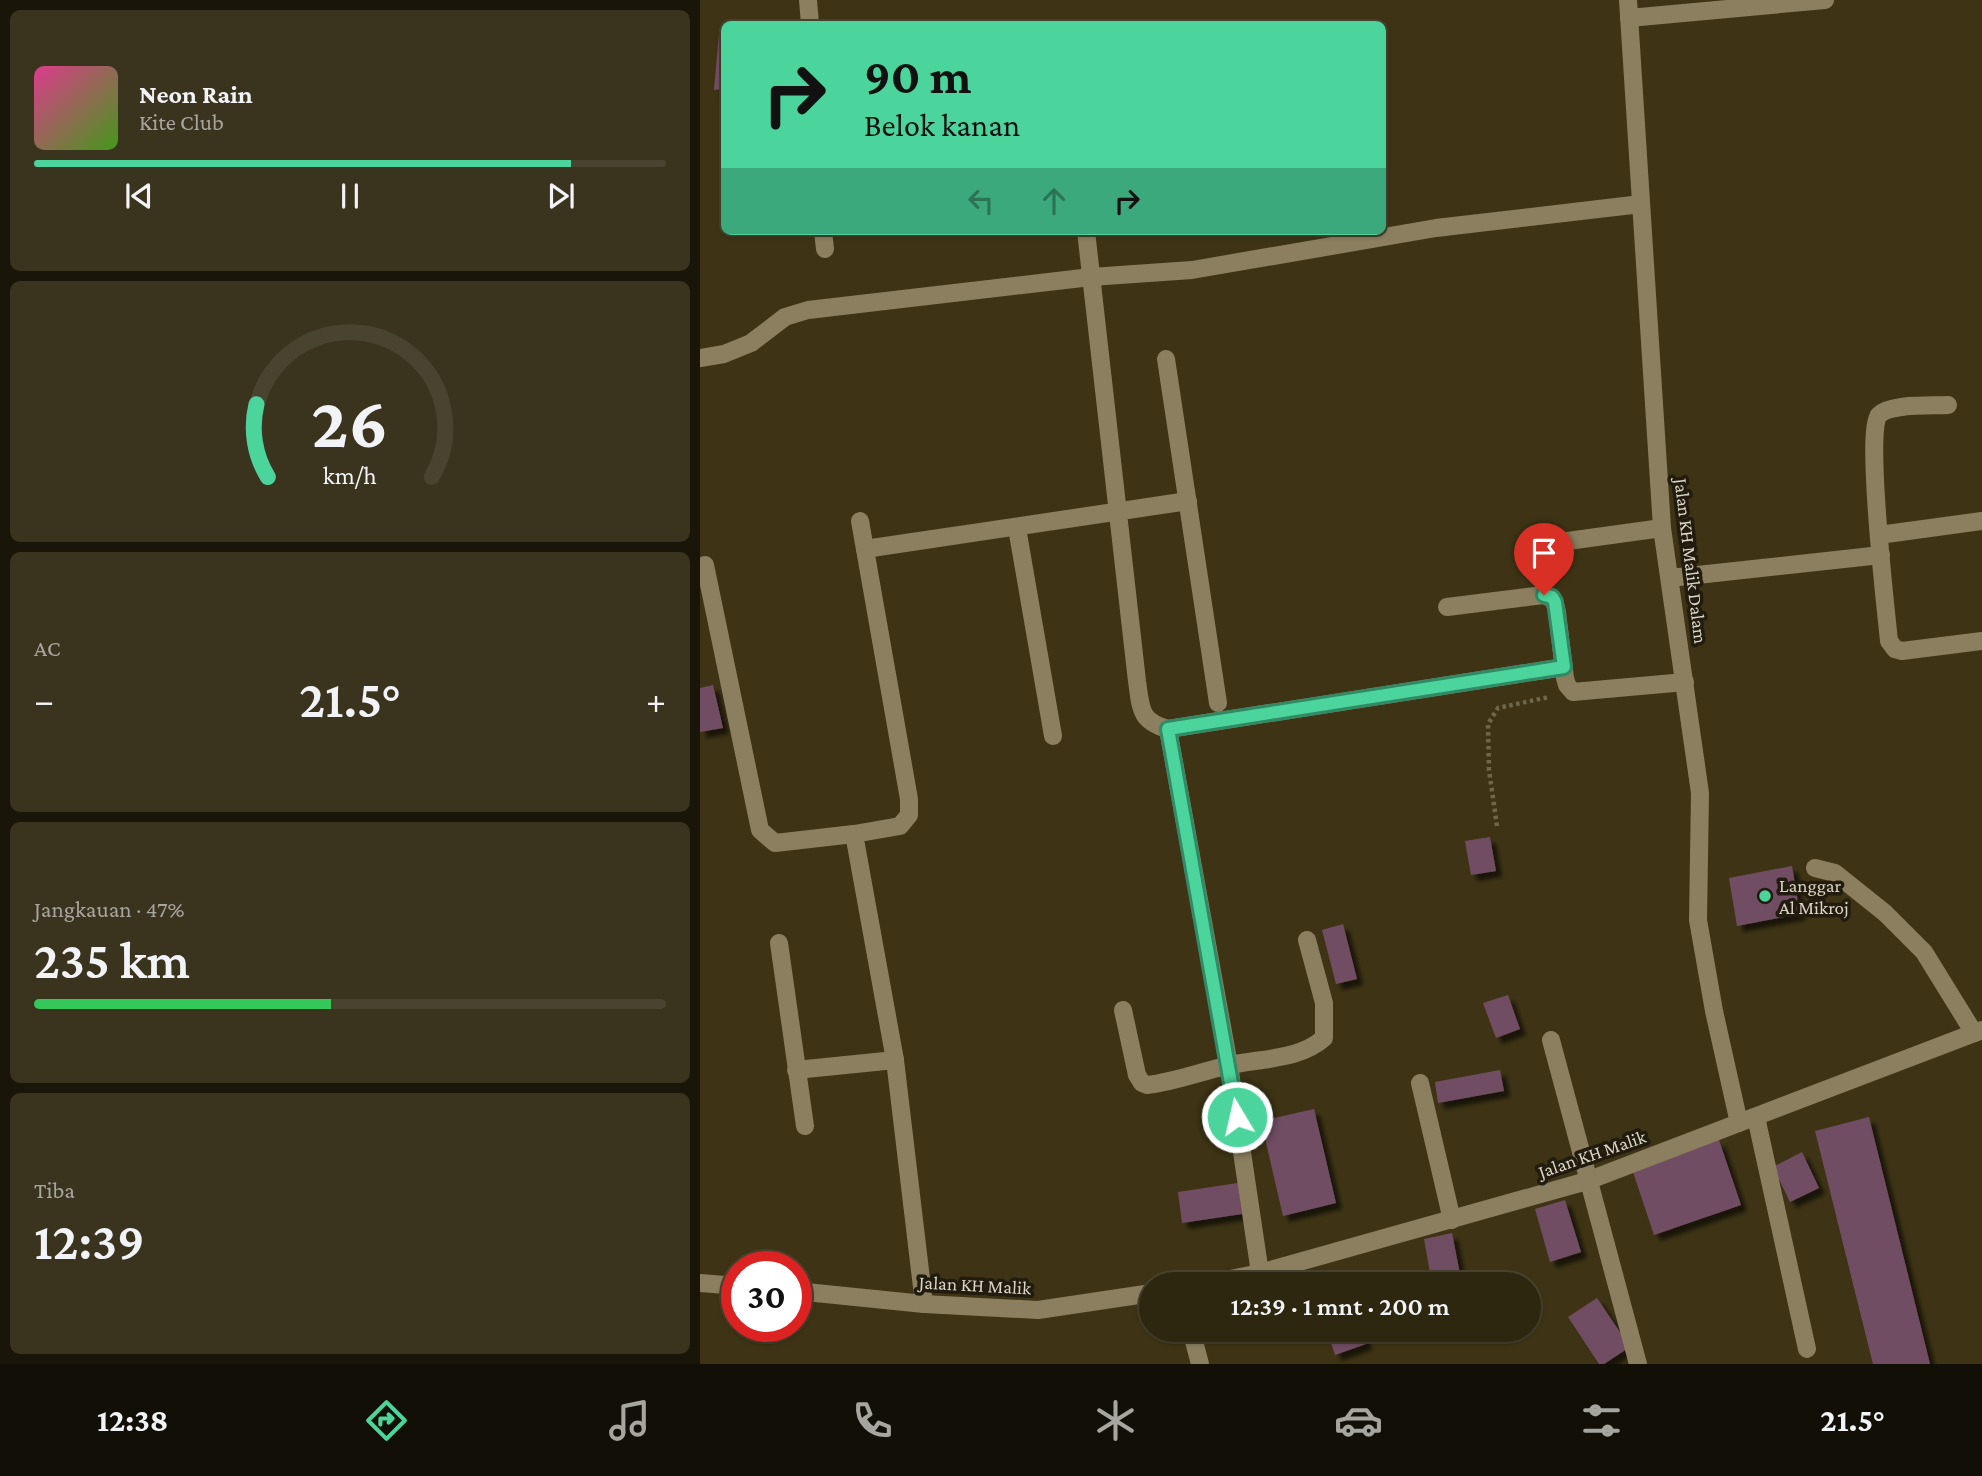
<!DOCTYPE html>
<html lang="id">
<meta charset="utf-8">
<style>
:root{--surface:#2e2710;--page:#3a331e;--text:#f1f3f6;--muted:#a7a59f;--line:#494430;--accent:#4bd49b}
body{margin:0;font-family:"Crimson Pro",serif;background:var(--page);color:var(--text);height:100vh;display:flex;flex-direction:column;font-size:26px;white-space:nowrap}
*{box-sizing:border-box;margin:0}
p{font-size:23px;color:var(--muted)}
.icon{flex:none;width:38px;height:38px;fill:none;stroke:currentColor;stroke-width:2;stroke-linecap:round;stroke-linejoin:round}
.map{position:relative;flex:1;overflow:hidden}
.details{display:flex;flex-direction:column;gap:10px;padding:10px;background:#191509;width:700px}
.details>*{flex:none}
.top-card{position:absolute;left:21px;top:21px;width:665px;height:214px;border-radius:10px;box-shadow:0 2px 5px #0004,0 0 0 2px var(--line);background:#4bd49b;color:#111;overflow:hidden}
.speed{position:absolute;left:21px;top:1251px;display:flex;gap:14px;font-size:35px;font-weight:700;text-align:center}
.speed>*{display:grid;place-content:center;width:91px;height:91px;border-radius:50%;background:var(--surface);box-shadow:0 2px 5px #0004,0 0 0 2px var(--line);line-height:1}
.speed .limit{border:10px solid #d22;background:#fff;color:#111}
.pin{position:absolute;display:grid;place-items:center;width:60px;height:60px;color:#fff;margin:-72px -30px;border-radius:50% 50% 50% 0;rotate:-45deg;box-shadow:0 0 7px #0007}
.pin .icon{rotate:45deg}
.me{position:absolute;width:77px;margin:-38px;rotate:351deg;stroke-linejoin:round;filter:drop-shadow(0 0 5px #0008)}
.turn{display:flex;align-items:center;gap:24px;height:147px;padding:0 28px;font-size:32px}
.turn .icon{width:91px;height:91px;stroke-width:2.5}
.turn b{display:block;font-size:49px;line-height:60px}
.lanes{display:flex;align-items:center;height:66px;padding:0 28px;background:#0003;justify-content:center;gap:35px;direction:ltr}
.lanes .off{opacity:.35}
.big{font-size:52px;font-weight:600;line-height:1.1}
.details .card{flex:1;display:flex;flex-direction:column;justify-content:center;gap:10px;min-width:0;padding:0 24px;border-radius:10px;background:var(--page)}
.details .dial{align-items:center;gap:0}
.dial svg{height:182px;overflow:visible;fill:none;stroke:var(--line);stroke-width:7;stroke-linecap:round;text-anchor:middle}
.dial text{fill:var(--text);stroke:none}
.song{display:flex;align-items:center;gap:21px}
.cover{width:84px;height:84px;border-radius:10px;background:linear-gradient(135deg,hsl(330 70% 55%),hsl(100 70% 35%))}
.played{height:7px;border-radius:4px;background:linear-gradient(90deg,var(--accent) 85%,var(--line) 85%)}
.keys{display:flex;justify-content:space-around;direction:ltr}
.heat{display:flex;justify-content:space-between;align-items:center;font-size:38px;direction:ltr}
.charge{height:10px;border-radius:5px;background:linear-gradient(90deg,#34c759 47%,var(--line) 0)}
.trip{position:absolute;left:439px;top:1272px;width:402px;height:70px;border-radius:35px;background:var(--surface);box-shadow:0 2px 5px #0004,0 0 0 2px var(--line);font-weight:600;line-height:70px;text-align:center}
.dock{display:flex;height:112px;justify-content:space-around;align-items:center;background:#121006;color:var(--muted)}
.dock .icon{width:49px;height:49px}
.dock .current{color:var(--accent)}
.dock b{font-size:32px;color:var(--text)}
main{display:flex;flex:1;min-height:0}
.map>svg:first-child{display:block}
</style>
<main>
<section class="details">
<div class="card">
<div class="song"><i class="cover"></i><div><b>Neon Rain</b><p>Kite Club</p></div></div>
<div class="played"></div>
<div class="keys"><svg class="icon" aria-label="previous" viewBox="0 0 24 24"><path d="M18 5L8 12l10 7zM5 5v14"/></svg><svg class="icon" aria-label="pause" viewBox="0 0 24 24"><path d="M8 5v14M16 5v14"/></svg><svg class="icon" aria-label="next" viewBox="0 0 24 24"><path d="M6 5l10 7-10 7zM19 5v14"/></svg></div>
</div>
<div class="card dial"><svg viewBox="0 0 100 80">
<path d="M14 69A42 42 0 1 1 86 69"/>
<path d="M14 69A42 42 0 0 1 9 37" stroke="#4bd49b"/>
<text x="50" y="56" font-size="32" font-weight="700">26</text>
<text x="50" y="72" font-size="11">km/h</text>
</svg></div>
<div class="card"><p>AC</p>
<div class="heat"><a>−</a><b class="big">21.5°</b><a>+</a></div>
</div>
<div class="card"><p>Jangkauan · 47%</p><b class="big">235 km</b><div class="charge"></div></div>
<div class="card"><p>Tiba</p><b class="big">12:39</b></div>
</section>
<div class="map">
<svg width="1282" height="1364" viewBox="0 0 1282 1364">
<defs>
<filter id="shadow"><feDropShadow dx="6" dy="6" stdDeviation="2" flood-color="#0009"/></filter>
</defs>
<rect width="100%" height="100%" fill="#3e3415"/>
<g fill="#714e64" filter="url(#shadow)">
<polygon points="19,34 24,35 24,89 14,90"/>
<polygon points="13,685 23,728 0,732 0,688"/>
<polygon points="790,837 796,871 771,875 765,841"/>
<polygon points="1092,866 1100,914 1037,926 1029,878"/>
<polygon points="643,924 657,979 636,984 622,930"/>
<polygon points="808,995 820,1029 796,1038 783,1003"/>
<polygon points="800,1070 804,1091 738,1103 735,1082"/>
<polygon points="614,1109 636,1203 583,1216 561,1121"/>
<polygon points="1169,1117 1230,1364 1173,1364 1115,1131"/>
<polygon points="1019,1140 1041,1205 954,1235 932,1169"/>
<polygon points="1102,1152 1119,1188 1090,1202 1073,1167"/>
<polygon points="538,1183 542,1214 482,1223 478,1192"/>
<polygon points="865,1200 881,1252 850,1262 835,1209"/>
<polygon points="752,1233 762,1284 732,1284 724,1239"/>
<polygon points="644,1271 648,1284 613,1284 612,1281"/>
<polygon points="897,1298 930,1347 904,1364 899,1364 868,1317"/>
<polygon points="627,1330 662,1330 666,1344 635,1355"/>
</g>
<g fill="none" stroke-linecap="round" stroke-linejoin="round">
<polyline stroke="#6f664b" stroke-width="4.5" stroke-dasharray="3.5 3.5" stroke-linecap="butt" points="797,826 789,770 788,724 798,708 849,697"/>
<g stroke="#8b7f5f" stroke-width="18">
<polyline points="108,0 110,24"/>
<polyline points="928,0 962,528 1000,793 998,920 1014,1011 1039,1123"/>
<polyline points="929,18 1125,0"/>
<polyline points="123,231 125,249"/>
<path d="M 386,231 L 437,681 C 441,708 439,721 468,729 L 864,667"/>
<polyline points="0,358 24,354 51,343 85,317 108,310 391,277 492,270 736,228 941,204"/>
<polyline points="466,359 518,703"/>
<path d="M 1248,405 C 1231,406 1191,403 1179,415 C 1165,428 1186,611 1189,641 L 1195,649 L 1202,651 L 1282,641"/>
<polyline points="317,528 353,736"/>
<polyline points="1179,535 1282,521"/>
<polyline points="846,544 962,528"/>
<polyline points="165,549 488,501"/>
<polyline points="5,565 60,830 75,843 154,834 200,826 209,815 209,799 160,521"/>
<polyline points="970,578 1181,555"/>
<path d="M 747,607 L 843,595 C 854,598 855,602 857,612 L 865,678 L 867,685 L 873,692 L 985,682"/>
<polyline points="468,729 529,1065 560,1273"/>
<polyline points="154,834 195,1060 224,1304"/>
<polyline points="1115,868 1135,873 1185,913 1224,952 1274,1033"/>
<polyline points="79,943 105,1126"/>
<path d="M 423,1010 L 437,1075 L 442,1083 L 447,1085 C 474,1082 500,1072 526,1066 C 559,1058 598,1061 624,1038 L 624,1003 L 607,940"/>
<polyline points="851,1040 938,1364"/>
<polyline points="96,1070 195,1060"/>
<polyline points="720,1083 752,1220"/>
<polyline points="1056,1117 1107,1349"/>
<polyline points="491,1330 500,1364"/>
</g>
<g stroke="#8b7f5f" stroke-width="18">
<polyline points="0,1283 37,1286"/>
<polyline points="506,1284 560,1273 887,1181 1282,1030"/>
<polyline points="96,1291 224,1304 338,1310 452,1293"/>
</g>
</g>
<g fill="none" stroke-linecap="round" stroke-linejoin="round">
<g stroke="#318a65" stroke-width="18">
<polyline id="route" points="537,1117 468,729 864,667 855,602 852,597 844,595"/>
</g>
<use href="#route" stroke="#4bd49b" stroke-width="12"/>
</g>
<circle fill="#4bd49b" stroke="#211c0f" stroke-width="2.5" cx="1065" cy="896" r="7"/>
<g text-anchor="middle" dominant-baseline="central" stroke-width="7" stroke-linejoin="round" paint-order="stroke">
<g font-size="19" fill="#dad4c3" stroke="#211c0f">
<text transform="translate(991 561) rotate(83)">Jalan KH Malik Dalam</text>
<text transform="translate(892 1154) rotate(-19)">Jalan KH Malik</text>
<text transform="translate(275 1285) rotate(3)">Jalan KH Malik</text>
</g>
<g font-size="19" fill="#dad4c3" stroke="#211c0f" text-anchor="start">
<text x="1079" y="885">Langgar<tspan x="1079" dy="22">Al Mikroj</tspan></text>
</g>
</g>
</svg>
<div class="speed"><div class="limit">30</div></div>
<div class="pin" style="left:844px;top:595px;background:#d93025"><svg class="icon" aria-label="arrive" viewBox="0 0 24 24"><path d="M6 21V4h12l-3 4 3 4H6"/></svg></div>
<svg class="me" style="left:537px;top:1117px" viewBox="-20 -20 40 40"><circle r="17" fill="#4bd49b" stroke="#fff" stroke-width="3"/><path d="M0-11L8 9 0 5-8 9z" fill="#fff"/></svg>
<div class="trip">12:39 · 1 mnt · 200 m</div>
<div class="top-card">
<div class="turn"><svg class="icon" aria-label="right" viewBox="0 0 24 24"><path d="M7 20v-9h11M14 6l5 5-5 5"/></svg><div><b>90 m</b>Belok kanan</div></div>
<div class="lanes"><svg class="icon off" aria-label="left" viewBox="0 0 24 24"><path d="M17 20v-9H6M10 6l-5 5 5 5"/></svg><svg class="icon off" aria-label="ahead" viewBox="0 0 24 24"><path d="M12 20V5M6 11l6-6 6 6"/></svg><svg class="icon" aria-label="right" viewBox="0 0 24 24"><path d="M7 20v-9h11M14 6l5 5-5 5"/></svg></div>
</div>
</div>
</main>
<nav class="dock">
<b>12:38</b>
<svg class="icon current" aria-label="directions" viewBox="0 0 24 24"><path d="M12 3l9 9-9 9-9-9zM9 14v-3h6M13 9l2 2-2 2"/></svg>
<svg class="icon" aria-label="music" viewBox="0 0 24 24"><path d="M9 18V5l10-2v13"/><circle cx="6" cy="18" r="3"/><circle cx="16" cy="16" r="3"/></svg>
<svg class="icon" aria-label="phone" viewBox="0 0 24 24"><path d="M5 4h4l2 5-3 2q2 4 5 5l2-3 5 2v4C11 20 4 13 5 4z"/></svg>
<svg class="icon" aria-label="climate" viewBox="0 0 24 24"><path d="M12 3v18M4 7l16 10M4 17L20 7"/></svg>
<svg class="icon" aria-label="car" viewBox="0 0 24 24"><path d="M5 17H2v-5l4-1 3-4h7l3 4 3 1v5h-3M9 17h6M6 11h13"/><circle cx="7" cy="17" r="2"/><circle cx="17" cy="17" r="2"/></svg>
<svg class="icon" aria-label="filters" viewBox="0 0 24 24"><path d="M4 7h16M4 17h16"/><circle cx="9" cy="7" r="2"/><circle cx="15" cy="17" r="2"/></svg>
<b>21.5°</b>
</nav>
